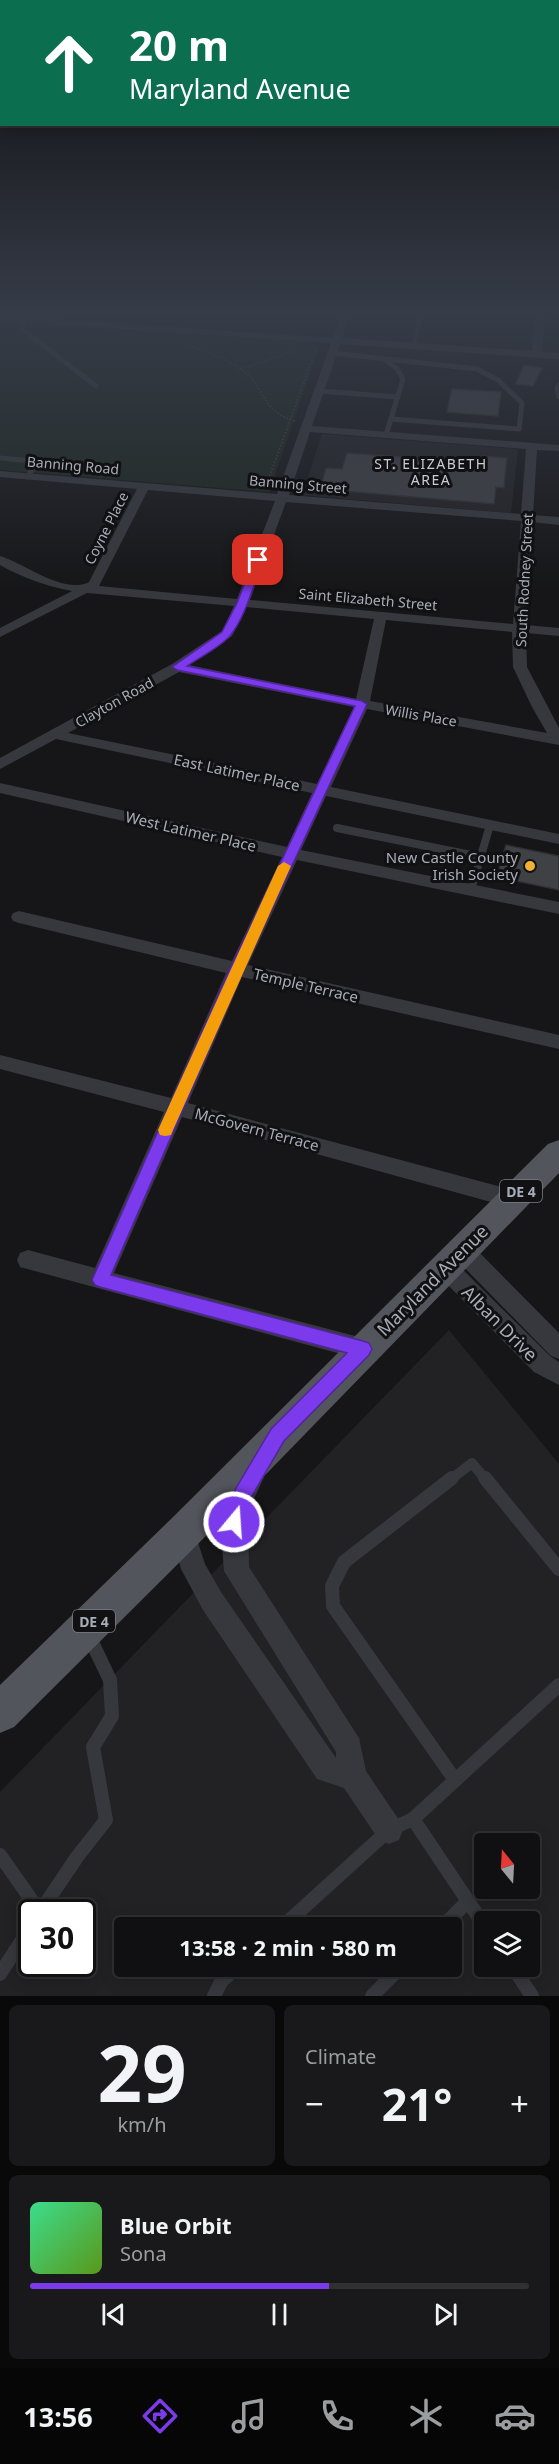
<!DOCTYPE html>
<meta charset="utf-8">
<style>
:root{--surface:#101012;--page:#19191b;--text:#f1f3f6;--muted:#9c9d9f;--line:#303032;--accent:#7c3aed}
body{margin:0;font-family:"Noto Sans",sans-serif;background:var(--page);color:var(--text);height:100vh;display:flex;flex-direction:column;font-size:22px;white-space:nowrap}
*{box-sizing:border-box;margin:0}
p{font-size:20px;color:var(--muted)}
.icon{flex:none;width:33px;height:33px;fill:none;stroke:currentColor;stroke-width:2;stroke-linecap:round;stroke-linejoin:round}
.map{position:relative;height:1996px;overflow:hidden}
.panel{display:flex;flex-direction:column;gap:9px;padding:9px;background:#09090a;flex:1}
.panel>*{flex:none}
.guide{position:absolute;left:0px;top:0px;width:560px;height:126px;box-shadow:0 3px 15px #0003,0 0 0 2px var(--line);background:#0b6e4f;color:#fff;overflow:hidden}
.needle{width:39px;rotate:342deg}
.tools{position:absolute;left:474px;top:1833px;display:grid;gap:12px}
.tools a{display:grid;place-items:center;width:66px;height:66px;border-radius:6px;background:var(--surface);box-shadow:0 3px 15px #0003,0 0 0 2px var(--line);font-size:30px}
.speed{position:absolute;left:18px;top:1899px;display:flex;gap:12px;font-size:30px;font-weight:700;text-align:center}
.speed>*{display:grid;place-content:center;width:78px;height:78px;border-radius:50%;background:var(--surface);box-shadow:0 3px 15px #0003,0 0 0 2px var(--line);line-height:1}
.speed .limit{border:3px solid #111;border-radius:9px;background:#fff;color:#111}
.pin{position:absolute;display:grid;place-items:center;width:51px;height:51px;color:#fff;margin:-26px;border-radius:12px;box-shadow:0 3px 9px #0006}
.me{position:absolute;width:66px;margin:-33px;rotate:18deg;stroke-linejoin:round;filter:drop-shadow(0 0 4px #0008)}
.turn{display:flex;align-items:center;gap:21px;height:126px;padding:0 30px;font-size:27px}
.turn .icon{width:78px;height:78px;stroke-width:2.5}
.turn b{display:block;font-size:42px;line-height:51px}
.big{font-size:45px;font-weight:700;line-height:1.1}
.panel .card{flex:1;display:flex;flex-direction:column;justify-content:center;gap:9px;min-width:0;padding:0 21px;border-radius:9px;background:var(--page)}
.panel .dial{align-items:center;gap:0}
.dial b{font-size:78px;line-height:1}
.song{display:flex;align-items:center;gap:18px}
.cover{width:72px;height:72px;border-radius:9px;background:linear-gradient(135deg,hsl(150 70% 55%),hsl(90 70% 35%))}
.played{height:6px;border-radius:3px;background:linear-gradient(90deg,var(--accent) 60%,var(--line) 60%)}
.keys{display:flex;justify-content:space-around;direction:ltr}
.heat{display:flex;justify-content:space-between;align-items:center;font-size:33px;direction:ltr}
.panel .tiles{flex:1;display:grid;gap:9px;grid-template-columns:1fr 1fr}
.card:last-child{grid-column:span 2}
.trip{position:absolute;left:114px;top:1917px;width:348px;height:60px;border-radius:6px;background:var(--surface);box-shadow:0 3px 15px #0003,0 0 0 2px var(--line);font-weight:700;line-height:60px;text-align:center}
.menu{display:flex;height:96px;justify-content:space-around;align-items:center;background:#060607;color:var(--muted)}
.menu .icon{width:42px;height:42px}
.menu .on{color:var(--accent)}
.menu b{font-size:27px;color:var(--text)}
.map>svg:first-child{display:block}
</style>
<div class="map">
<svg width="559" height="1996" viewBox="0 0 559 1996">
<rect width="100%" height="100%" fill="#161618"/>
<g fill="#222225" fill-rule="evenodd">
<polygon points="322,434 518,449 511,513 302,495"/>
<path d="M 449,1330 L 559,1464 L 559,1996 L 0,1996 L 0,1792 ZM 484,1844 L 530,1844 L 530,1888 L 484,1888 ZM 32,1912 L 82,1912 L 82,1964 L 32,1964 ZM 484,1922 L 530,1922 L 530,1966 L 484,1966 ZM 124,1928 L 452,1928 L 452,1966 L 124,1966 Z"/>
</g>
<polygon fill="#1e261f" points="0,319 321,342 269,492 0,470"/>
<g fill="#404145" stroke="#303034" stroke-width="1.5">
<polygon points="524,365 542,368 533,386 516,384"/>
<polygon points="452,389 501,392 498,416 447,412"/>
<polygon points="347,453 482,463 483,456 507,458 504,488 496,487 494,504 320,489 326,468 342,469"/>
<polygon points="506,845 559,856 559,890 497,877"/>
</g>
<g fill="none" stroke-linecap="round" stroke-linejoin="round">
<g stroke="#3d3f44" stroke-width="2" stroke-dasharray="1.5 2" stroke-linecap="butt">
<path d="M 185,344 C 206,352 233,360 249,376 C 267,396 265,412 295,421"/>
<polyline points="241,369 295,351"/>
<polyline points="266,486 316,349"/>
</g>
<g stroke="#37383d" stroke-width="5">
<polyline points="25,319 22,329 96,386"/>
<polyline points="414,346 421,311"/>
<polyline points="332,353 477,369 498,380 522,403 519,429 391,419"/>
<polyline points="386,360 397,369 403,379 386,435"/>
<polyline points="559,385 557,389 559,397"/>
<polyline points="319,391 398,397"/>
<polyline points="0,458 32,461 35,464 28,477"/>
</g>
<g stroke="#37383d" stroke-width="8">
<polyline points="337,828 481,857"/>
<polyline points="471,890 490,825"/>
</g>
<polyline stroke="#37383d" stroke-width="10" points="450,1480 472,1463 486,1480"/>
<g stroke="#37383d" stroke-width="14">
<polyline points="452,1478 344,1562 332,1586 333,1606 455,1780"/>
<polyline points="485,1478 559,1569"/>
<polyline points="413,1819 484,1925"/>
<polyline points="0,1855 40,1912"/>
<polyline points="40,1912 77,1857 106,1820 93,1747 112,1716 110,1680 89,1636"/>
<polyline points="281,1928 389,1830 413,1819 559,1685"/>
<polyline points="441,1928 468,1901"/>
<polyline points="512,1966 532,1996"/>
<polyline points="0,1974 32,1925"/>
<polyline points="214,1996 221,1982 238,1966"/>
<polyline points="372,1996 402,1966"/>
</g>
<g fill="#37383d" fill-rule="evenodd">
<path d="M 342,311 L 351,311 L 342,338 L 532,351 L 536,311 L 546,311 L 542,352 L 559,353 L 559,359 L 340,344 L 312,426 L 559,445 L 559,451 L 537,450 L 533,515 L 559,517 L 559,525 L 532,522 L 526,625 L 559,628 L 559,636 L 526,633 L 527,667 L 559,728 L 559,745 L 367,709 L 331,787 L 559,834 L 559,844 L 326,796 L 301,850 L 559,902 L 559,914 L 297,860 L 248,965 L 559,1035 L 559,1049 L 242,977 L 188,1103 L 513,1190 L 520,1193 L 523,1199 L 520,1205 L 513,1208 L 182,1117 L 114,1273 L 363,1338 L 371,1341 L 374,1349 L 371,1357 L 363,1360 L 20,1267 L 17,1260 L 20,1253 L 28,1250 L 95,1268 L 164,1112 L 0,1069 L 0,1055 L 171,1098 L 226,973 L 19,923 L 13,921 L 11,917 L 13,913 L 19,911 L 232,961 L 282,857 L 0,793 L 0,783 L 287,847 L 312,793 L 56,739 L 0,769 L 0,758 L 172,664 L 222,631 L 234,606 L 87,593 L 0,637 L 0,628 L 72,591 C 46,586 23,578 0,565 L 0,556 C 24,563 64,595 89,582 L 137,489 L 0,477 L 0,471 L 277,494 L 331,343 L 0,321 L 0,315 L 333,338 ZM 310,432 L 526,449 L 521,514 L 289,495 ZM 148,490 L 275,501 L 237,599 L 99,586 ZM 286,502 L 521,521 L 513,624 L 250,600 ZM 246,607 L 374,619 L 356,699 L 189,665 L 232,636 ZM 386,620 L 512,632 L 513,667 L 532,707 L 547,733 L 370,701 ZM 179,672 L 354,707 L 317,784 L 68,733 Z"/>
<polygon points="462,1241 470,1243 559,1333 559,1359 551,1356 454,1257 451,1250 454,1243"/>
<polygon points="445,1257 453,1260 550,1356 559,1362 559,1385 534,1372 437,1274 434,1267 437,1260"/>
<polygon points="252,1465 261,1468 264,1477 253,1501 248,1523 249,1567 359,1738 366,1771 399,1820 403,1830 399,1840 389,1844 379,1840 344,1788 317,1779 203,1610 181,1569 171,1533 174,1524 183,1521 192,1524 205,1564 221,1592 336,1758 336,1752 224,1571 222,1545 223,1523 229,1501 243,1468"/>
</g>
<polygon fill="#53555c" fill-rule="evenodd" points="559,1140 559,1173 196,1546 14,1727 0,1733 0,1685 170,1520 548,1144"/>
</g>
<linearGradient id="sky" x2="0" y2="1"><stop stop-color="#0c0c0d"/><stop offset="0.53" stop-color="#363c48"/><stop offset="1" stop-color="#363c48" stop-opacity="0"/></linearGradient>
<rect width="559" height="591" fill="url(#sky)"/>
<path fill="#7c3aed" stroke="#51269a" stroke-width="1.5" d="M 255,558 L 263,560 C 254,583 245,619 229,637 C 217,649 200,657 187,666 L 362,701 L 367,704 L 244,969 L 111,1275 L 363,1341 L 369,1343 L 372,1349 L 369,1355 L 284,1441 L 250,1499 L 241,1528 L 234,1531 L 227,1528 L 225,1522 L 236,1488 L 271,1429 L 347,1353 L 100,1287 L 95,1285 L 92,1280 L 230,969 L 355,706 L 177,670 L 172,667 L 222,632 L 237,603 Z"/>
<polygon fill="#f59e0b" points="284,862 291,866 173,1130 171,1135 165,1136 160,1135 158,1130 278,866"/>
<circle fill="#f2b134" stroke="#111113" stroke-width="2" cx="530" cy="866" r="6"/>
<g text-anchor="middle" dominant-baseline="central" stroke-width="6" stroke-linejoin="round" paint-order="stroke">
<g font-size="14" letter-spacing="1.5" fill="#c9ccd4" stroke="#111113">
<text x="431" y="463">ST. ELIZABETH<tspan x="431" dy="16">AREA</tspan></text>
</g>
<g font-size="14" fill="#a8adb8" stroke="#111113">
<text transform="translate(73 465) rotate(5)">Banning Road</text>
<text transform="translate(298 484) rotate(5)">Banning Street</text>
<text transform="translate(106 528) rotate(-63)">Coyne Place</text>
<text transform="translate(524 580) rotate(-87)">South Rodney Street</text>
<text transform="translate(368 599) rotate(5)">Saint Elizabeth Street</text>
<text transform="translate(114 702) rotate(-29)">Clayton Road</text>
<text transform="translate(421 715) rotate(10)">Willis Place</text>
</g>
<g fill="#111113" stroke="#7b7e86" stroke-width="1.5">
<rect x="500" y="1180" width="42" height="22" rx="4.5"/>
<rect x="73" y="1610" width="42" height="22" rx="4.5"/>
</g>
<g font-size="14" font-weight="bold" fill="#a8adb8">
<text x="521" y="1191">DE 4</text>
<text x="94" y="1621">DE 4</text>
</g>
<g font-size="15" fill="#a8adb8" stroke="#111113">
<text transform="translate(237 772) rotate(12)">East Latimer Place</text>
<text transform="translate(191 831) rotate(13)">West Latimer Place</text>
<text transform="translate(306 985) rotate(13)">Temple Terrace</text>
<text transform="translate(257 1129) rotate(15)">McGovern Terrace</text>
</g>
<g font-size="15" fill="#a8adb8" stroke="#111113" text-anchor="end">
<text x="518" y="857">New Castle County<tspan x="518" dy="17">Irish Society</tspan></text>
</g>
<g font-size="18" fill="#a8adb8" stroke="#111113">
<text transform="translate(432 1280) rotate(-45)">Maryland Avenue</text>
<text transform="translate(500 1323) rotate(45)">Alban Drive</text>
</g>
</g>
</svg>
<div class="tools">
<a><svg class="needle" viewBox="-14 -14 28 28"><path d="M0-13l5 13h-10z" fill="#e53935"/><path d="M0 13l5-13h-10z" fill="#9c9d9f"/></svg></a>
<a><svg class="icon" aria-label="layers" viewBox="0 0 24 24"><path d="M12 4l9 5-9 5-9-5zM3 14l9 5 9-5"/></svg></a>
</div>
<div class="speed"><div class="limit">30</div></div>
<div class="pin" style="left:258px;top:560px;background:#d93025"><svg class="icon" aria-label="arrive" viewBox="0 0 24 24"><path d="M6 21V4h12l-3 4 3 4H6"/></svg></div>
<svg class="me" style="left:234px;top:1522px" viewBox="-20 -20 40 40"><circle r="17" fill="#7c3aed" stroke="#fff" stroke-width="3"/><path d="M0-11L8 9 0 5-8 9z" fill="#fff"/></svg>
<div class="trip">13:58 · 2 min · 580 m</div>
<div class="guide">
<div class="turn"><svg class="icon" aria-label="ahead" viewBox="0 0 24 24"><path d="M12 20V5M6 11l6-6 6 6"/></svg><div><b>20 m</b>Maryland Avenue</div></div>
</div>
</div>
<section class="panel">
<div class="tiles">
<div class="card dial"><b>29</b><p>km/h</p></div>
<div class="card"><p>Climate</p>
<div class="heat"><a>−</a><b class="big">21°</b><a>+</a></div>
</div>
<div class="card">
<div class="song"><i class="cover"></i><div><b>Blue Orbit</b><p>Sona</p></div></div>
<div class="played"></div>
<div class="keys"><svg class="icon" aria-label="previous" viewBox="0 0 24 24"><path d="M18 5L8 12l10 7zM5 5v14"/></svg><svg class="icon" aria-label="pause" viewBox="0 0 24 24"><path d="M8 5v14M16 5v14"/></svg><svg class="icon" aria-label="next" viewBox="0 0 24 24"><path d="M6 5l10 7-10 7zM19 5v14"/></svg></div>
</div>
</div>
</section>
<nav class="menu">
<b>13:56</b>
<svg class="icon on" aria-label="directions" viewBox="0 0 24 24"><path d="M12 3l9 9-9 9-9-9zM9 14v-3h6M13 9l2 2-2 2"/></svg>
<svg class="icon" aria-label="music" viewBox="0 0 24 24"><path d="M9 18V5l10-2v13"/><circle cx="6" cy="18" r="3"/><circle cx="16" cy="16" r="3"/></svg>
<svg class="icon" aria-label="phone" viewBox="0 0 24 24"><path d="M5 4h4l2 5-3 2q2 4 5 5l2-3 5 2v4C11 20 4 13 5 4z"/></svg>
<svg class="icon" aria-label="climate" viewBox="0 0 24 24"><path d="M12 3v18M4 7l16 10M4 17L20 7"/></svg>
<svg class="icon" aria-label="car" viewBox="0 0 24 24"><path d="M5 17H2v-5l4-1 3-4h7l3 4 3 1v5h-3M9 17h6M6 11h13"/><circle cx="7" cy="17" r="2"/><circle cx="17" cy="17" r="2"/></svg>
</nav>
